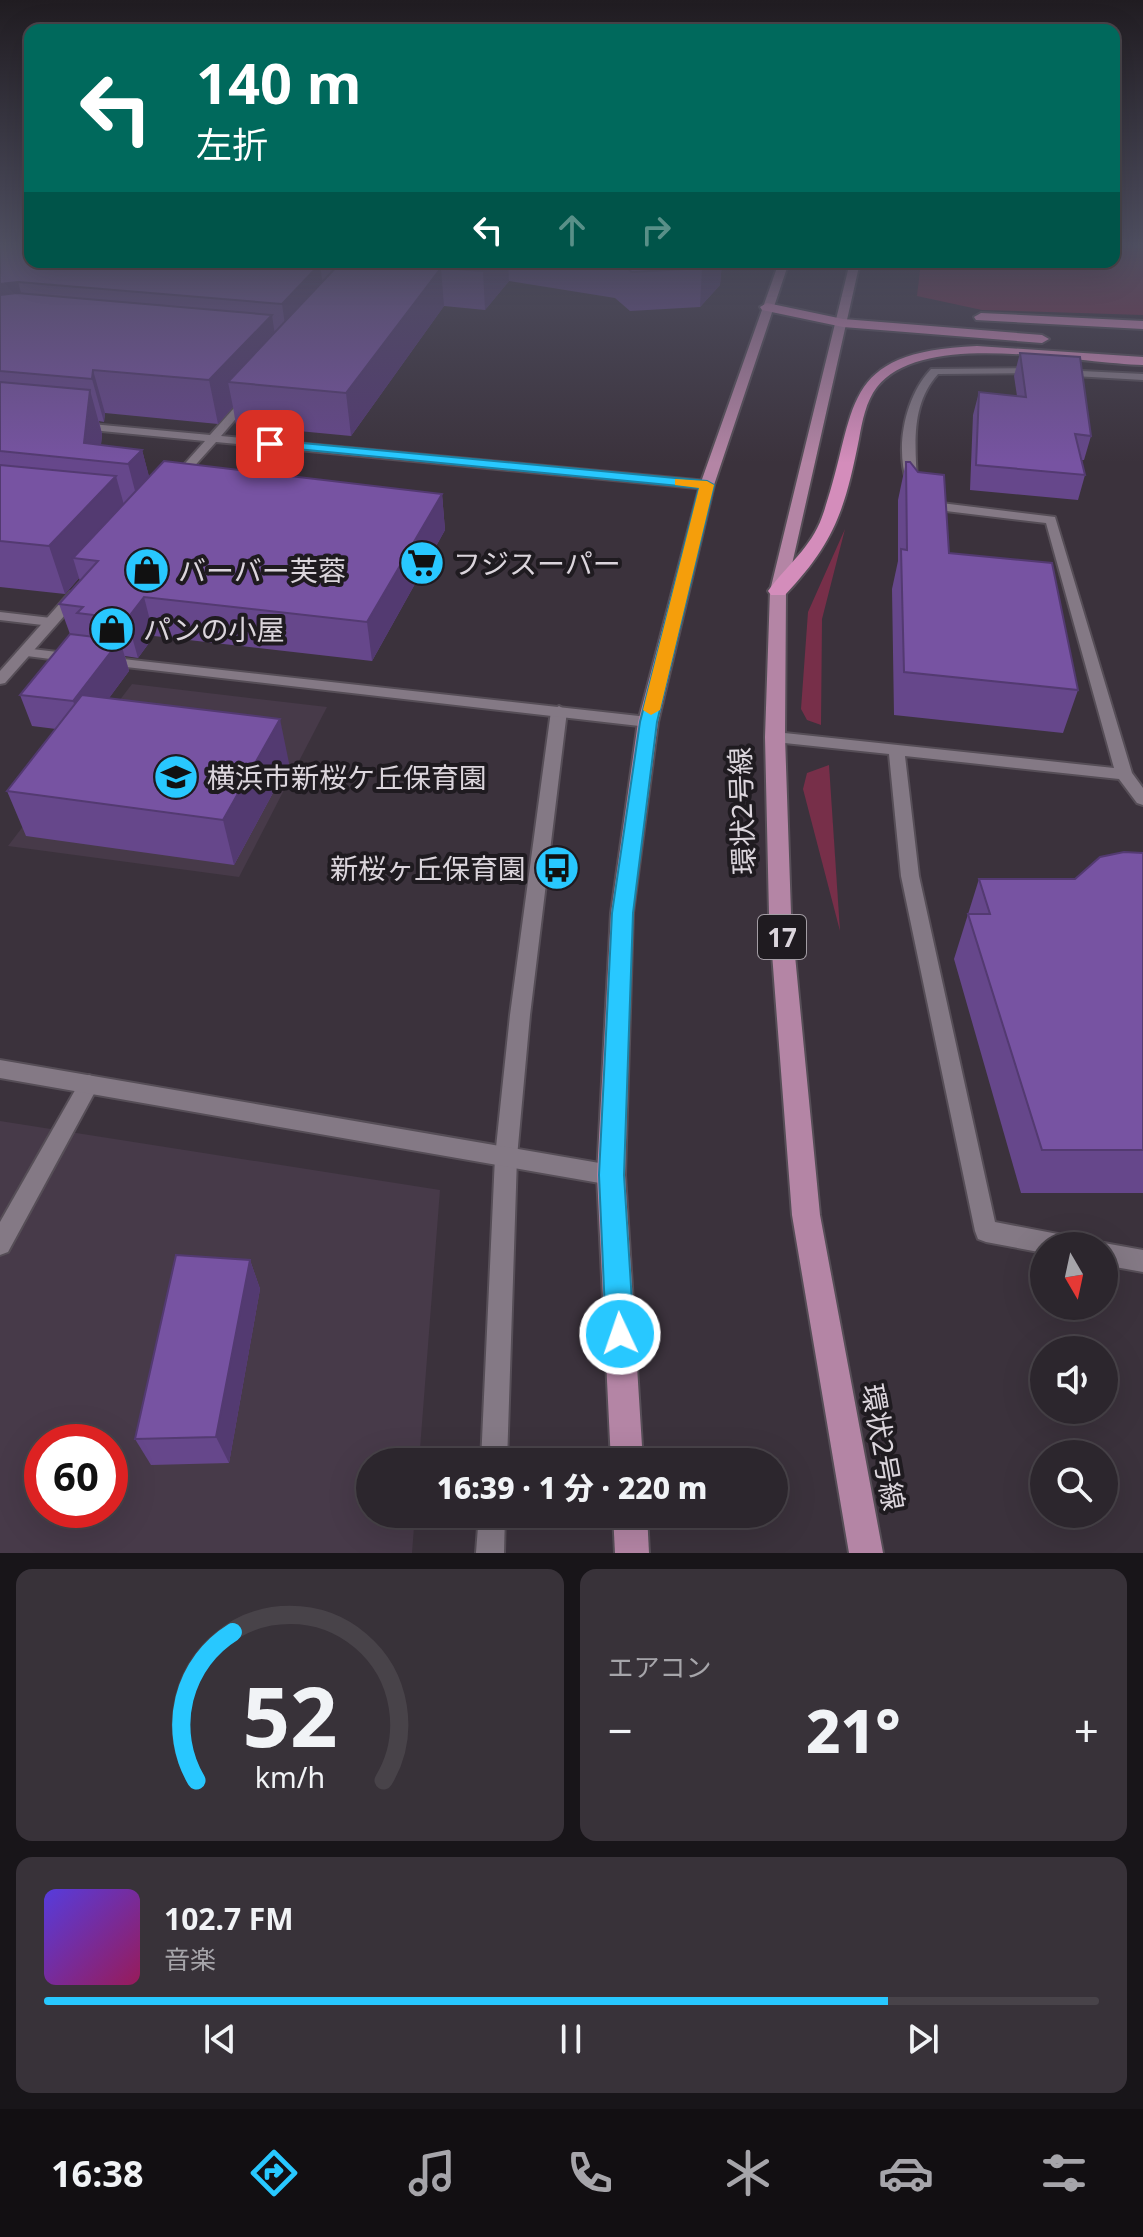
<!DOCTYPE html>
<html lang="ja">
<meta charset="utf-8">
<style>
:root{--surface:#2c262d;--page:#383239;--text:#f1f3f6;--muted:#a6a5aa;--line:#484349;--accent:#28c8ff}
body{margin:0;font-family:"Noto Sans","Noto Sans JP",sans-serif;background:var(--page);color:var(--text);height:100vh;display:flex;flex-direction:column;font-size:30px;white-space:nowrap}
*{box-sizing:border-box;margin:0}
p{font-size:26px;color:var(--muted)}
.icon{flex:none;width:44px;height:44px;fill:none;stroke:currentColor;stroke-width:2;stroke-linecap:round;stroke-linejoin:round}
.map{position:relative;height:1553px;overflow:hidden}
.side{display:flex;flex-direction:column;gap:16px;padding:16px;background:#181519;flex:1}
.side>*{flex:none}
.guide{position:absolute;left:24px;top:24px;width:1096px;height:244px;border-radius:16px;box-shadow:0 8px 32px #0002,0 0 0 2px var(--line);background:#00695c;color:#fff;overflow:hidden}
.needle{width:52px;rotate:171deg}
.fabs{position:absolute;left:1030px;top:1232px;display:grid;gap:16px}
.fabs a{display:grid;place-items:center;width:88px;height:88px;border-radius:50%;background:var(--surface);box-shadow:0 8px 32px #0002,0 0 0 2px var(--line);font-size:40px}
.speed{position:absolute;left:24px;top:1424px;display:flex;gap:16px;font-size:40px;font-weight:700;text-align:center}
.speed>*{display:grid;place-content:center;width:104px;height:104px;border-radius:50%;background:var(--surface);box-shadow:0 8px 32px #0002,0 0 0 2px var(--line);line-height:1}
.speed .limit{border:12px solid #d22;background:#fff;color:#111}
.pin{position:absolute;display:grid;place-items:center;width:68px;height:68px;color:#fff;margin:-34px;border-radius:16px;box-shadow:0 4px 12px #0006}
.me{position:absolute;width:88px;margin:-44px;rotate:357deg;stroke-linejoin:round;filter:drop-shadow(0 0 6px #0008)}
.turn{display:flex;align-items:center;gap:28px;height:168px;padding:0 40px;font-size:36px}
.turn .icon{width:104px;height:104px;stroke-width:2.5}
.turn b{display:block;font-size:56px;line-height:68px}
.lanes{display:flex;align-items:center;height:76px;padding:0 40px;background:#0003;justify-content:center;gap:40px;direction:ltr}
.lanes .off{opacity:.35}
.big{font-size:60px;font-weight:800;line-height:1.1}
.side .card{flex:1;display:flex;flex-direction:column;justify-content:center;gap:12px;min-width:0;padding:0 28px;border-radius:16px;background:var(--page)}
.side .dial{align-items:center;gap:0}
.dial svg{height:208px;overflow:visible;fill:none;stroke:var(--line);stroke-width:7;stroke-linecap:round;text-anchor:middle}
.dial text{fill:var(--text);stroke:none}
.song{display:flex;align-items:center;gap:24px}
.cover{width:96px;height:96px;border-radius:12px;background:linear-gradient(135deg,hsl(250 70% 55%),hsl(330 70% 35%))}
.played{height:8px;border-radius:4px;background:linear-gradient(90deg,var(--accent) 80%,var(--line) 80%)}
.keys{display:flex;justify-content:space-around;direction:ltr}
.heat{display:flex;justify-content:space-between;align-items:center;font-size:44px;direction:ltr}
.side .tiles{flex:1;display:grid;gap:16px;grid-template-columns:1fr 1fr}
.card:last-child{grid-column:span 2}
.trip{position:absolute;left:356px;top:1448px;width:432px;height:80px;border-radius:40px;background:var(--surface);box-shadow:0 8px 32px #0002,0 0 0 2px var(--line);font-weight:800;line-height:80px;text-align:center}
.tab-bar{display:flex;height:128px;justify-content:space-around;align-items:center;background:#120f12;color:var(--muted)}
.tab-bar .icon{width:56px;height:56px}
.tab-bar .on{color:var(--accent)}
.tab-bar b{font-size:36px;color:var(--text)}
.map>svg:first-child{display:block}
</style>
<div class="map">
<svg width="1143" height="1553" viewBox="0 0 1143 1553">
<rect width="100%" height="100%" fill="#3b323c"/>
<g fill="#473a49" fill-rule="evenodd">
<polygon points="132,684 327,707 239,877 8,846"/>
<path d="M 0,1121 L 440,1190 L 419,1462 L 370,1462 L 370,1514 L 415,1514 L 412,1553 L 0,1553 ZM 42,1442 L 110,1442 L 110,1510 L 42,1510 Z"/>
</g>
<g fill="#772f49">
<polygon points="1114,245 1143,245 1143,315 982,310 917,296 921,262 1114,262"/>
<polygon points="845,529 822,619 821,725 807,720 801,709 808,612"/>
<polygon points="829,765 840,931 803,789 807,773"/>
</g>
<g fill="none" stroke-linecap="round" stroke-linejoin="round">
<g stroke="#564e57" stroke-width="4">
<g id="service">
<polygon points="0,612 51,618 58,622 51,626 0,620"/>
<polygon points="89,1075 96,1078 99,1084 96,1090 8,1252 0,1255 0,1222 82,1078"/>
</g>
</g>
<g stroke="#564e57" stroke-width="4">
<g id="pedestrian">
<polygon points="559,706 567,711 530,1015 517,1157 507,1462 481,1462 495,1157 510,1015 551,711"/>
<polygon points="479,1514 505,1514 504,1553 476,1553"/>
</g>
</g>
<g stroke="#564e57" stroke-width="4">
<g id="minor">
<path d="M 1038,368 L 1043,371 L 1042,373 L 938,374 C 911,404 915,443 917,481 L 907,483 C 895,446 905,397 931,369 Z"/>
<polygon points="1061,370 1143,374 1143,380 1057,375 1056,373"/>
<polygon points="925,501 1055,517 1132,773 1143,788 1143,805 1137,803 1119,779 905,756 919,876 995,1222 1063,1235 1071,1238 1074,1246 1044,1246 1044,1253 986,1242 978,1239 975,1231 901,876 889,754 775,742 767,737 775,732 1114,768 1046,523 921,508 921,502"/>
<polygon points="24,648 74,654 81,658 74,662 19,655 17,652"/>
<polygon points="105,657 648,717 656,722 648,727 100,664 98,661 100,658"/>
<polygon points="0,1060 611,1165 619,1168 622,1175 619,1182 611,1185 0,1078"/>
<polygon points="1104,1243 1143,1250 1143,1272 1104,1265 1104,1246 1097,1246"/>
</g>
</g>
<g stroke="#564e57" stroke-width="4">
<g id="tertiary">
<polygon points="247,397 252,400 221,436 707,481 713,485 707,489 216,442 181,481 177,483 171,479 205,441 81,429 76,426 81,423 210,435 243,398"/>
<polygon points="75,591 82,595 80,598 5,683 0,684 0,671 70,592"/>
</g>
</g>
<g stroke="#564e57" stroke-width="4">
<g id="primary">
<polygon points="779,262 789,262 714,485 658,722 633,913 625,1175 643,1462 611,1462 597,1175 611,913 638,722 700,485"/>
<polygon points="850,262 860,262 786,591 785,737 791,914 820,1215 883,1553 849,1553 792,1215 769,914 765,737 770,591"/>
<polygon points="613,1514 647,1514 649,1553 615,1553"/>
</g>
</g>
<g stroke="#564e57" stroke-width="4">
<g id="motorway">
<polygon points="767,303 843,319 1042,335 1049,339 1042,343 843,327 762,310 760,307"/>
<polygon points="981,313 1143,321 1143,329 976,320 974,317"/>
<path d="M 977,346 L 1143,357 L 1143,365 C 1076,364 924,328 877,387 C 866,401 862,422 859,439 C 845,509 835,542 785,595 L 771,595 L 768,591 C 786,566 811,548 822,517 C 860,411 833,352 977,346 Z"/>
</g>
</g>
<use href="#service" fill="#847985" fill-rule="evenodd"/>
<use href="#pedestrian" fill="#847985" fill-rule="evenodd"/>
<use href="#minor" fill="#847985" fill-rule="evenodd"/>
<use href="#tertiary" fill="#847985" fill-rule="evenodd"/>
<use href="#primary" fill="#b485a5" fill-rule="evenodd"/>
<use href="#motorway" fill="#d48dbb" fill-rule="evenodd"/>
</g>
<g fill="#66478b">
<polygon points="0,245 30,262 722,262 720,285 700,307 630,311 615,298 509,281 485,310 444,306 351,436 236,425 233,407 218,424 105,413 104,422 99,421 102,434 101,445 142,450 149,477 442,494 445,530 372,661 154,636 138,658 125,656 129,671 109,698 289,763 234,865 26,836 7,791 56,729 32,726 20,695 70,634 59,604 80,581 79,578 65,594 0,587"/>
<polygon points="1020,353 1091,436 1084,460 1082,460 1085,475 1078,500 970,490 973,415 979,392 1017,396 1014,376"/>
<polygon points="906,462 949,553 1078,690 1063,733 894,715 892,589 898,561 898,500"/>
<polygon points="1143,853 1143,1193 1021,1193 954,959 979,879 1075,879"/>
<polygon points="250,1260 260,1289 229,1463 151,1465 135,1439"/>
</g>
<g fill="#533a71">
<polygon points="332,262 362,262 335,292"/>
<polygon points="491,262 508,262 509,281 485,310 483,271"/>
<polygon points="708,262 722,262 720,285 700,307 702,268"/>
<polygon points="320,264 325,303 288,345 282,304"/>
<polygon points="441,268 444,306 351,436 346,393"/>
<polygon points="18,282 29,321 0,325 0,284"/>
<polygon points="272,315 278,356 228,382 233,407 218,424 209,380"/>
<polygon points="93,370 105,413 104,422 92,379"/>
<polygon points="90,390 102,434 99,461 84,443"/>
<polygon points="142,450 154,495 140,510 128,464"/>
<polygon points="116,476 129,523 73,558 79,578 65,594 49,546"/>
<polygon points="442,494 445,530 372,661 367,622"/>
<polygon points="144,597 154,636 138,658 127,619"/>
<polygon points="120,640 129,671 84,732 73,701"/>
<polygon points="280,719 289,763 234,865 223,820"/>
<polygon points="250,1260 260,1289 229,1463 216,1437"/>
</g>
<g fill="#7753a2" stroke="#533a71" stroke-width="2">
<polygon points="0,245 30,245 30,262 285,262 320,264 282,304 18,282 0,284"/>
<polygon points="341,262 491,262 483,271 441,268 346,393 228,382"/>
<polygon points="619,262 708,262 702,268 632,272"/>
<polygon points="17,293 272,315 209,380 93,370 92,379 0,371 0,295"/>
<polygon points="1020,353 1080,357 1091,436 1075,434 1085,475 976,465 979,392 1026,397"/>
<polygon points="0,382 90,390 84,443 142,450 128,464 0,451"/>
<polygon points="164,461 442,494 367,622 144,597 127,619 77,613 83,607 59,604 98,561 73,558"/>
<polygon points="906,462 910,462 918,472 944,475 949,553 1052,563 1078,690 904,672 901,549 907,550"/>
<polygon points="0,465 116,476 49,546 0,541"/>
<polygon points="70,634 120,640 73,701 20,695"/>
<polygon points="82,695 280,719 223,820 7,791"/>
<polygon points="1124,852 1143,853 1143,1150 1042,1150 968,914 990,914 979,879 1075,879 1100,857"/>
<polygon points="176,1255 250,1260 216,1437 135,1439"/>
</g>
<linearGradient id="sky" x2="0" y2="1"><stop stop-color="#201c21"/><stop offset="0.53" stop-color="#4f4f61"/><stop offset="1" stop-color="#4f4f61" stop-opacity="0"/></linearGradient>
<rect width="1143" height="463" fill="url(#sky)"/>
<polygon fill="#28c8ff" stroke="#1a82a6" stroke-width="2" points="270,440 707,481 714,485 657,722 633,913 624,1175 634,1334 630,1344 620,1348 610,1344 606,1334 599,1175 612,913 640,722 699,488 266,446 264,444"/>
<polygon fill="#f59e0b" points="675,479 707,481 714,485 660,710 651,715 643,710 699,488 675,485"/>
<defs>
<g id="supermarket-disc" transform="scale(2.3)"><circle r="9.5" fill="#28c8ff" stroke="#1f1b20"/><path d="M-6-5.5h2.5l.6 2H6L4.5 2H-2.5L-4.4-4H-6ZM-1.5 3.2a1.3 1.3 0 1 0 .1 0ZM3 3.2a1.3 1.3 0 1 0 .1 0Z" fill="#111"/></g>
<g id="shop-disc" transform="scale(2.3)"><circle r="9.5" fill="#28c8ff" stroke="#1f1b20"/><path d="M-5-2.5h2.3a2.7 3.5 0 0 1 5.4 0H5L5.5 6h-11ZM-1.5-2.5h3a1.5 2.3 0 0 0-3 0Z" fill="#111"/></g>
<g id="school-disc" transform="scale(2.3)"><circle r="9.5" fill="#28c8ff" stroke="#1f1b20"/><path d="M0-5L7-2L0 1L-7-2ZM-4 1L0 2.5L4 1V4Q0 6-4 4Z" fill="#111"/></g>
<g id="bus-disc" transform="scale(2.3)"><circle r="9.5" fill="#28c8ff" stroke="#1f1b20"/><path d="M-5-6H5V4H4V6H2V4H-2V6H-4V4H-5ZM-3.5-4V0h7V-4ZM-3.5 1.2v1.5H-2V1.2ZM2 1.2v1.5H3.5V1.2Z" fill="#111"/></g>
</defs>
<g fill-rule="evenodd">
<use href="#supermarket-disc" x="422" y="563"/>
<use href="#shop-disc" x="147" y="570"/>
<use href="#shop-disc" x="112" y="629"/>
<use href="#school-disc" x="176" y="777"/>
<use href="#bus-disc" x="557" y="868"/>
</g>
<g text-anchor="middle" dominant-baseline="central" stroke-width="8" stroke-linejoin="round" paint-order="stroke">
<rect fill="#1f1b20" stroke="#a39da4" stroke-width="2" x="758" y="915" width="48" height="44" rx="6"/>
<g font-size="26" font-weight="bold" fill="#dbd5dc">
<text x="782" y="937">17</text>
</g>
<g font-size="28" fill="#dbd5dc" stroke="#1f1b20" text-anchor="start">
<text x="453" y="563">フジスーパー</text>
<text x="178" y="570">バーバー芙蓉</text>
<text x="143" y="629">パンの小屋</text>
<text x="207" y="777">横浜市新桜ケ丘保育園</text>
<text x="526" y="868" text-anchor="end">新桜ヶ丘保育園</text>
</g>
<g font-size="28" fill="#dbd5dc" stroke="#1f1b20">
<text transform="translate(741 811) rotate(-92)">環状2号線</text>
<text transform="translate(884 1447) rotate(80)">環状2号線</text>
</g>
</g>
</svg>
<div class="fabs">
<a><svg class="needle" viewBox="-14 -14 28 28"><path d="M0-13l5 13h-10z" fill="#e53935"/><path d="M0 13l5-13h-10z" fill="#a6a5aa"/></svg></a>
<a><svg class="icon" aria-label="sound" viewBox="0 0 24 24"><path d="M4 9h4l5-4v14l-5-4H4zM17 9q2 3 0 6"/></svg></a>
<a><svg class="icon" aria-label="search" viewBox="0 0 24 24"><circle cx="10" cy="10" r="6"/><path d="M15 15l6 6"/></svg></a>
</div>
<div class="speed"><div class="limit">60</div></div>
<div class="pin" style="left:270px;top:444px;background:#d93025"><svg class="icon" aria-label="arrive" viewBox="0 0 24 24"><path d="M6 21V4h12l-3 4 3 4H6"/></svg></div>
<svg class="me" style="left:620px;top:1334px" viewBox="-20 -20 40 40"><circle r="17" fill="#28c8ff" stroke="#fff" stroke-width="3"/><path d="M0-11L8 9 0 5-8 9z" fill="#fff"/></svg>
<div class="trip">16:39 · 1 分 · 220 m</div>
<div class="guide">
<div class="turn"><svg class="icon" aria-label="left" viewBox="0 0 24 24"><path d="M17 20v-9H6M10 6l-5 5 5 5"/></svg><div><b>140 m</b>左折</div></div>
<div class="lanes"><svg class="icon" aria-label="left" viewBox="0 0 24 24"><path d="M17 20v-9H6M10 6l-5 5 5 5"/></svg><svg class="icon off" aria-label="ahead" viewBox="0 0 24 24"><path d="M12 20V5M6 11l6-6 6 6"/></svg><svg class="icon off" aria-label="right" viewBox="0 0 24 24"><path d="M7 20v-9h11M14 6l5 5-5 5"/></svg></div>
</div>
</div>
<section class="side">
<div class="tiles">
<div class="card dial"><svg viewBox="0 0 100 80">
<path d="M14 69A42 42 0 1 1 86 69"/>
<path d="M14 69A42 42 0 0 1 28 12" stroke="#28c8ff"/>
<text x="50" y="56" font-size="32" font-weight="700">52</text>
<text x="50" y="72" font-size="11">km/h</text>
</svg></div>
<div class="card"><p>エアコン</p>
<div class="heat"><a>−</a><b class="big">21°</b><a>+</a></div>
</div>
<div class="card">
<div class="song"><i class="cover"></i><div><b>102.7 FM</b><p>音楽</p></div></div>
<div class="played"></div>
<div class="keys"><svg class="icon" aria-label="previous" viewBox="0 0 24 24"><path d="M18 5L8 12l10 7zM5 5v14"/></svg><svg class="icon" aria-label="pause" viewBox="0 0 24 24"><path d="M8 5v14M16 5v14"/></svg><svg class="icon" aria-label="next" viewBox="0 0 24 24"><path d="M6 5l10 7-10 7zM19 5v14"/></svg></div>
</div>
</div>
</section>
<nav class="tab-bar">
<b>16:38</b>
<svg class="icon on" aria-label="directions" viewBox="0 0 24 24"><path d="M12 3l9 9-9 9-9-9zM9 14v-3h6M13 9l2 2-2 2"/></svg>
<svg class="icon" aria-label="music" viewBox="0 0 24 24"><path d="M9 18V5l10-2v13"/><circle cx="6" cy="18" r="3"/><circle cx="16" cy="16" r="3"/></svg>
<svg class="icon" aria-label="phone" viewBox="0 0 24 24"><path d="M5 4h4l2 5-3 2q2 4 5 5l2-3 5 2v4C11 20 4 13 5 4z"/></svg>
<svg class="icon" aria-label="climate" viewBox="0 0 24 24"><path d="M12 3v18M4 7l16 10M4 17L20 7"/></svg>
<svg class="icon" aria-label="car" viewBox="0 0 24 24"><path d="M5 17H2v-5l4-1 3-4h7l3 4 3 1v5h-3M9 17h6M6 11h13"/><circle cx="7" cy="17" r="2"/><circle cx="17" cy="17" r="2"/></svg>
<svg class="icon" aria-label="filters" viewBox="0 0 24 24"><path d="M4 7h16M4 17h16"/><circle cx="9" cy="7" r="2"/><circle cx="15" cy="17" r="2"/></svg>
</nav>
